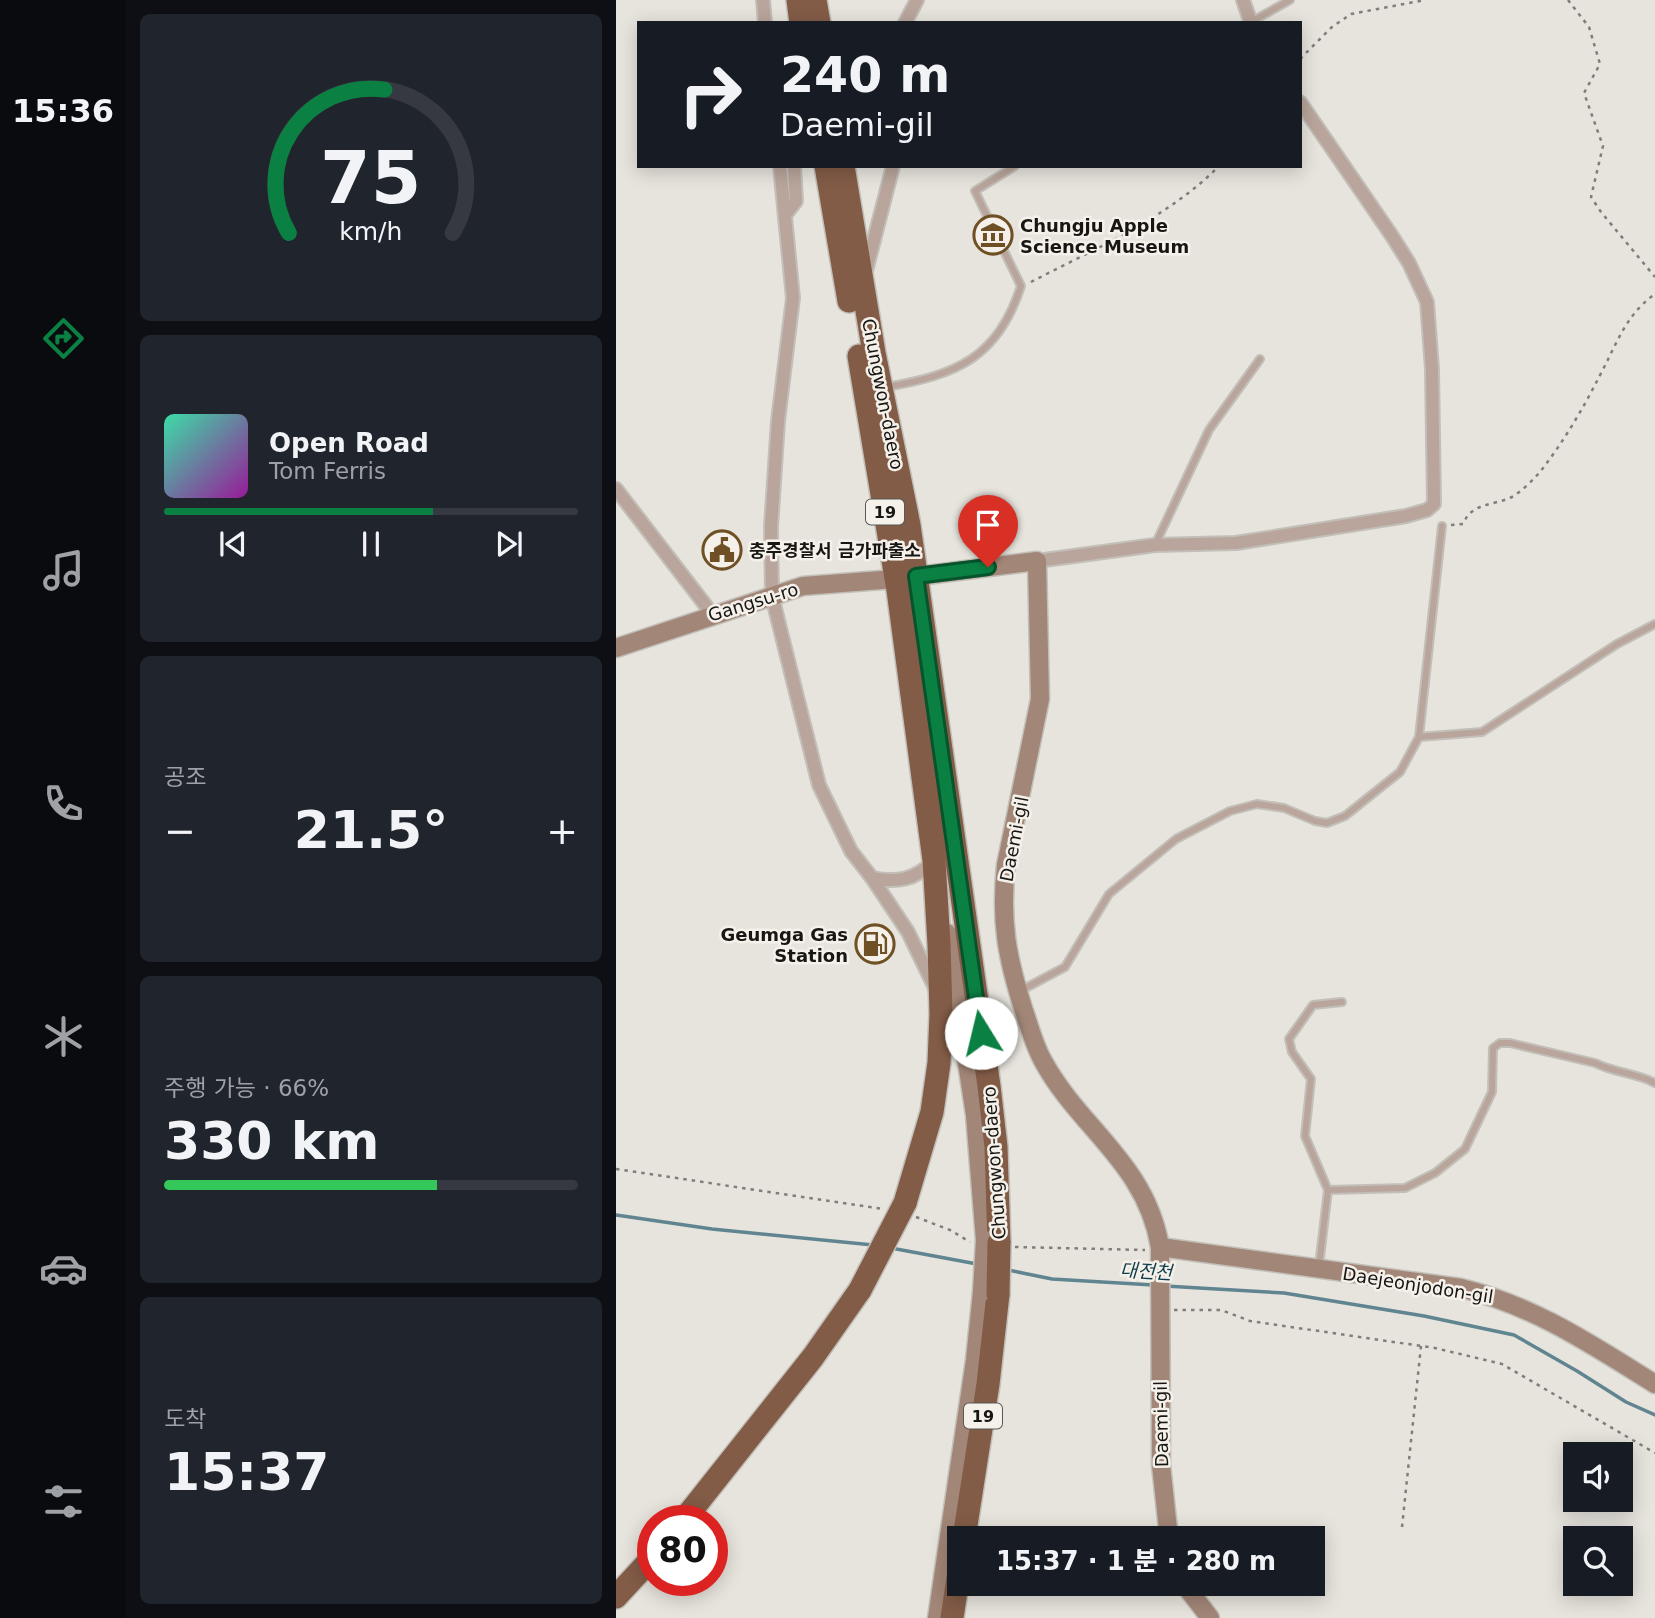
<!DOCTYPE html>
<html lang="ko">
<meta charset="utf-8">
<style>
:root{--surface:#171b24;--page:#20242c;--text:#f1f3f6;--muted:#9ea1a6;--line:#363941;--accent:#0b8043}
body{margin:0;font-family:"DejaVu Sans","Noto Sans KR",sans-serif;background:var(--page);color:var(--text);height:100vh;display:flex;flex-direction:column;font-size:26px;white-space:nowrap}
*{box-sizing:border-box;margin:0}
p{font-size:23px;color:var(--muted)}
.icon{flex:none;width:38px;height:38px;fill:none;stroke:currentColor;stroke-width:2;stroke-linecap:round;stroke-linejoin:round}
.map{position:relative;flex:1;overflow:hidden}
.panel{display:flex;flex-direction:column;gap:14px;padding:14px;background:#0d0f14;width:490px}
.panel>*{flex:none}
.hud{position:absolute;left:21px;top:21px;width:665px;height:147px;border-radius:0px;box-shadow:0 4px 18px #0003;background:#171b24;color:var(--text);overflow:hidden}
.controls{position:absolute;left:947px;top:1442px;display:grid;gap:14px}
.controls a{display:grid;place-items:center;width:70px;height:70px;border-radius:0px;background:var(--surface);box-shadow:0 4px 18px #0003;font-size:35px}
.speed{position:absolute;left:21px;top:1505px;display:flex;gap:14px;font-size:35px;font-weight:700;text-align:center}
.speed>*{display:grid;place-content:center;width:91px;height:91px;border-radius:50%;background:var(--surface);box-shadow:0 4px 18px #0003;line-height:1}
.speed .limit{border:10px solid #d22;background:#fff;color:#111}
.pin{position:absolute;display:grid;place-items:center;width:60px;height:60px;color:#fff;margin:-72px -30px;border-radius:50% 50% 50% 0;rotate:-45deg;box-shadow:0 0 7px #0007}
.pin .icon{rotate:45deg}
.me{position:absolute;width:77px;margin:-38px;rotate:351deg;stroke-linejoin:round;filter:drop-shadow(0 0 5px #0008)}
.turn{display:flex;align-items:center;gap:24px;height:147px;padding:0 28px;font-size:32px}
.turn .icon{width:91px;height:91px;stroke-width:2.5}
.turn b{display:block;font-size:49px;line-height:60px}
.big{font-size:52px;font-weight:800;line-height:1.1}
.panel .widget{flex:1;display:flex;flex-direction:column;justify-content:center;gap:10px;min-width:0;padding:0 24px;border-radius:10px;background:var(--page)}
.panel .dial{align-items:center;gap:0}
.dial svg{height:182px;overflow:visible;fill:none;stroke:var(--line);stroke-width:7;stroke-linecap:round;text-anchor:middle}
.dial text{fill:var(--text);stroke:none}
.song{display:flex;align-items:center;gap:21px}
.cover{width:84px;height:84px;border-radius:10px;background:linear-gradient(135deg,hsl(160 70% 55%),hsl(300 70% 35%))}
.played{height:7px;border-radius:4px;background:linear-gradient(90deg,var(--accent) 65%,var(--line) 65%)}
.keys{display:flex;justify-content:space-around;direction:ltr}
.heat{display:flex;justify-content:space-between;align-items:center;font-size:38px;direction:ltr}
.charge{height:10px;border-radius:5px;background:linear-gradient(90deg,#34c759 66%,var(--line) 0)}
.trip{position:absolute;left:331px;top:1526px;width:378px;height:70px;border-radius:0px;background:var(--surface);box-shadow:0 4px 18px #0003;font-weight:800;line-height:70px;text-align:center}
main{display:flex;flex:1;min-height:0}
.tabs{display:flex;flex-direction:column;width:126px;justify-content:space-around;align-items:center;background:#090b0e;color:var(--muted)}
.tabs .icon{width:49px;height:49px}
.tabs .selected{color:var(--accent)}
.tabs b{font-size:32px;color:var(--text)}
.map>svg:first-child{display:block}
</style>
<main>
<nav class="tabs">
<b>15:36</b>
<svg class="icon selected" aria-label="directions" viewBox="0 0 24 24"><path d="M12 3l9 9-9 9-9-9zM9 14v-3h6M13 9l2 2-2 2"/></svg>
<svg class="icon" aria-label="music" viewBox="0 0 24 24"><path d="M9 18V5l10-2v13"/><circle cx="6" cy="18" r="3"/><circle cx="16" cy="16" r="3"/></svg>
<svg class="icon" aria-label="phone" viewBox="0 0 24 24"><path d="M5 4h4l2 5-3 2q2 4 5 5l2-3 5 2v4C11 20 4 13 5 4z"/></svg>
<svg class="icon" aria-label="climate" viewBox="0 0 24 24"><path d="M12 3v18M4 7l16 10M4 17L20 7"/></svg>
<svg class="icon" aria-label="car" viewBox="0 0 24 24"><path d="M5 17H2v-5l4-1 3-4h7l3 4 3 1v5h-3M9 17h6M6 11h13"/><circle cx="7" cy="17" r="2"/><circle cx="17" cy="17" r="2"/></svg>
<svg class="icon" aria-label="filters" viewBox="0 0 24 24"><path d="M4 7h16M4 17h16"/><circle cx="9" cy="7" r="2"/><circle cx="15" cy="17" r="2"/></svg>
</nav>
<section class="panel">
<div class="widget dial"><svg viewBox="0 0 100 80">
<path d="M14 69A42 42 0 1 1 86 69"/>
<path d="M14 69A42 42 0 0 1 56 6" stroke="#0b8043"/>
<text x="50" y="56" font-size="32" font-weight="700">75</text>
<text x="50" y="72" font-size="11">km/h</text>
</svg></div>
<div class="widget">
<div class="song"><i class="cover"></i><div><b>Open Road</b><p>Tom Ferris</p></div></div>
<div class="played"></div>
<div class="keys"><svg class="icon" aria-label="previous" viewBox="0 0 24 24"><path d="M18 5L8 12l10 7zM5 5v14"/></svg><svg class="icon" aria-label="pause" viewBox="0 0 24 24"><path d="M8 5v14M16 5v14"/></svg><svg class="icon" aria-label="next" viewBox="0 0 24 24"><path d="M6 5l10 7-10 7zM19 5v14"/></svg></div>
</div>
<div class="widget"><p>공조</p>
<div class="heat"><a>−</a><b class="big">21.5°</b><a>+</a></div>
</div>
<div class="widget"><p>주행 가능 · 66%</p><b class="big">330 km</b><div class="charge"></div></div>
<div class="widget"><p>도착</p><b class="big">15:37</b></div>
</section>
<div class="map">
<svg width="1039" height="1618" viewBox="0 0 1039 1618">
<rect width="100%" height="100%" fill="#e7e4dd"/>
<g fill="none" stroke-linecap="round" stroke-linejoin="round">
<g stroke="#608590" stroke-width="3.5">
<polyline points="0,1215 96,1229 257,1245"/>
<polyline points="275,1248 361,1264"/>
<polyline points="392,1270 436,1279 537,1285"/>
<polyline points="549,1286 668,1293 808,1316 898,1335 961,1371 1010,1402 1039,1415"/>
</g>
<g stroke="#c2bfb9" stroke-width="10">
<g id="lane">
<polyline points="635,22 674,0"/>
<path d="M 270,387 C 340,375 382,358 405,286 L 359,191 L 399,166"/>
<polyline points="539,545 593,430 644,359"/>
<polyline points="803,737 866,732 1001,644 1039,624"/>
<polyline points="404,991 449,967 493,894 560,839 614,811 641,804 668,808 699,821 711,823 729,816 784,772 803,737 826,526"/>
<path d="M 712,1190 L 789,1188 L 819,1173 L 849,1149 L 876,1092 L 877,1048 L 884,1043 L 894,1043 L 979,1063 C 999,1073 1020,1073 1039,1083"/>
<polyline points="703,1266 712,1190 689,1136 695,1079 676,1052 673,1039 697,1005 726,1002"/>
</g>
</g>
<g stroke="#c2bfb9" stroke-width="16">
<g id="street">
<polyline points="147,0 149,23"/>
<polyline points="627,0 635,23"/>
<polyline points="289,23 301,0"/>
<polyline points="164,166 177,298 162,421 155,527 156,596 203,785 235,851 256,878"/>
<polyline points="169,215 180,201 178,166"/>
<polyline points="250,271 277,166"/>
<polyline points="0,489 97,615"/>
<polyline points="421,561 539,545 620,543 790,516 811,510 818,504 816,369 811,302 793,263 776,236 684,102"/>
<path d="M 318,861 C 299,880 281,883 256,878 L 292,932 L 320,990"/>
</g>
</g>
<g stroke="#c2bfb9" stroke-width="21">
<g id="secondary">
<path d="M 0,648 L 187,586 L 279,579 L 421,561 L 424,699 L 390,865 C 384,921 391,958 408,1011 C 414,1028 418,1045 427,1061 C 464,1129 530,1163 544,1247 L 545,1465 L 553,1538"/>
<polyline points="331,933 359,1115 369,1240"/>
<path d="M 544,1247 L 845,1288 C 919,1306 976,1345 1039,1384"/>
<polyline points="568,1584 594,1618"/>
<polyline points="321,1618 359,1360 366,1292"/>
</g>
</g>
<g stroke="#c2bfb9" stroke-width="26">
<g id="highway">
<polyline points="182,0 185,23"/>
<polyline points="199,0 203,23"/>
<polyline points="210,166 233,301"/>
<polyline points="227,166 258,353 293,525 373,1086 380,1147 383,1243"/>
<polyline points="243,356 282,590 318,860 323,944 325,1014 323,1063 316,1112 289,1203"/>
<polyline points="67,1521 197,1357 244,1290"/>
<polyline points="348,1538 372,1384 382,1294"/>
<polyline points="0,1597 37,1557"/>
<polyline points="336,1618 343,1571"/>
</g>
</g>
<g stroke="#807e79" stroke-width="2.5" stroke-dasharray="3.5 5" stroke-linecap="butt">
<polyline points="952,0 973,27 984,64 968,93 987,146 975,197 985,212 1039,277"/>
<polyline points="684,59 716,27 735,14 809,0"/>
<path d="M 415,282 C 478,249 552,218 603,166"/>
<path d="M 835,525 L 847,524 C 856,502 877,506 896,497 C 906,491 916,481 924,472 C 946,444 967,409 983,377 C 1000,346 1009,315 1039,294"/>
<polyline points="0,1169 267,1209"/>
<polyline points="300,1217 334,1230 354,1242"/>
<polyline points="399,1247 529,1250"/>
<polyline points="558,1310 605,1310 634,1321 819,1348 886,1364 1039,1453"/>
<polyline points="786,1527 805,1346"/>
</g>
<use href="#lane" stroke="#b9a59b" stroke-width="6"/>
<use href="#street" stroke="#b9a59b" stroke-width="12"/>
<use href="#secondary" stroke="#a28677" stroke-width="18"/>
<use href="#highway" stroke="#835c47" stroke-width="23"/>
<g stroke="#c2bfb9" stroke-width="21" stroke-linecap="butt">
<polyline id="secondary-bridge" points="366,1292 369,1240"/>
</g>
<g stroke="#c2bfb9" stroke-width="26" stroke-linecap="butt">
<g id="highway-bridge">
<polyline points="244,1290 289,1203"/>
<polyline points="382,1294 383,1243"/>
</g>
</g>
<use href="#secondary-bridge" stroke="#a28677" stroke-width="18"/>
<use href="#highway-bridge" stroke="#835c47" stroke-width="23"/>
</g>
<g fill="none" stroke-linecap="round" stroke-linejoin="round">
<g stroke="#07532c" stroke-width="18">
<polyline id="route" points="365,1033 300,576 372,567"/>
</g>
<use href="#route" stroke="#0b8043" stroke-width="12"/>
</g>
<defs>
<g id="museum-ring" transform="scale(2.0125)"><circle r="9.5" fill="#f5f1ea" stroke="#6f5025" stroke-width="1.5"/><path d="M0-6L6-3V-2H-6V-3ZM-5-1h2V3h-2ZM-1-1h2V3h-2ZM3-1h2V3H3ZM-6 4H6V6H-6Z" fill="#6f5025"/></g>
<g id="civic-ring" transform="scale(2.0125)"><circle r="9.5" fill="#f5f1ea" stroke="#6f5025" stroke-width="1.5"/><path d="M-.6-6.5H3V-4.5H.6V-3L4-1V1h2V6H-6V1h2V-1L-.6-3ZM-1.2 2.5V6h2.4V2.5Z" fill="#6f5025"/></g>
<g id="fuel-ring" transform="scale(2.0125)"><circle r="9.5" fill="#f5f1ea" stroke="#6f5025" stroke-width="1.5"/><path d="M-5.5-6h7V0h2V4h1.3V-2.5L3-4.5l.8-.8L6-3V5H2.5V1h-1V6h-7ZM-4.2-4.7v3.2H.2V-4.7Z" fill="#6f5025"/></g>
</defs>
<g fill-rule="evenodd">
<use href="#museum-ring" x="377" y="235"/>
<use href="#civic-ring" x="106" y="550"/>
<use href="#fuel-ring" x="259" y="944"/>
</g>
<g text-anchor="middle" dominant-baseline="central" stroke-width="5" stroke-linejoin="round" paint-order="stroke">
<g fill="#f5f1ea" stroke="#5a5854" stroke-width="2">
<rect x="250" y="499.5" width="38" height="25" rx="5"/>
<rect x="348" y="1403.5" width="38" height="25" rx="5"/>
</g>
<g font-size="16" font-weight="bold" fill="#171613">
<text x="269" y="512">19</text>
<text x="367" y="1416">19</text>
</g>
<g font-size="18" font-weight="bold" fill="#171613" stroke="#f5f1ea" text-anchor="start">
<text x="404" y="225">Chungju Apple<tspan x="404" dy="21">Science Museum</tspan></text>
<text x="133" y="550">충주경찰서 금가파출소</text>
<text x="232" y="934" text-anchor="end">Geumga Gas<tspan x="232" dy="21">Station</tspan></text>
</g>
<g font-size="18" fill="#171613" stroke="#f5f1ea">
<text transform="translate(267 394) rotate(79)">Chungwon-daero</text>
<text transform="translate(137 602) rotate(-17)">Gangsu-ro</text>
<text transform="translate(398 839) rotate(-79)">Daemi-gil</text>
<text transform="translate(378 1163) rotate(-94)">Chungwon-daero</text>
<text transform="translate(802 1285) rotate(9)">Daejeonjodon-gil</text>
<text transform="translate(545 1424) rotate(-91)">Daemi-gil</text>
</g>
<g font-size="19" font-style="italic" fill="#0e3e4b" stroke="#f5f1ea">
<text transform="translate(530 1271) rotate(3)">대전천</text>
</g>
</g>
</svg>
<div class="controls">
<a><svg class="icon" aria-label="sound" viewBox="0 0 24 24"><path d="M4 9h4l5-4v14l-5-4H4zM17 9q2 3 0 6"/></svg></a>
<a><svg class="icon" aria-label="search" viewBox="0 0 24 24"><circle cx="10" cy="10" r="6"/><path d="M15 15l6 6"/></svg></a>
</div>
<div class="speed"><div class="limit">80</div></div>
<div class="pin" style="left:372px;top:567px;background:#d93025"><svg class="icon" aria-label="arrive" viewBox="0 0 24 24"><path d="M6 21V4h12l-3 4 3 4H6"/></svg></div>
<svg class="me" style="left:365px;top:1033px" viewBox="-20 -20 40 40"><circle r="19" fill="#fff"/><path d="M0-13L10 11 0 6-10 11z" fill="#0b8043"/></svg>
<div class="trip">15:37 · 1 분 · 280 m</div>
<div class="hud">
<div class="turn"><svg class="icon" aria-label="right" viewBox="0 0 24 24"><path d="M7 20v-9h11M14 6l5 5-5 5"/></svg><div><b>240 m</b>Daemi-gil</div></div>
</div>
</div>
</main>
